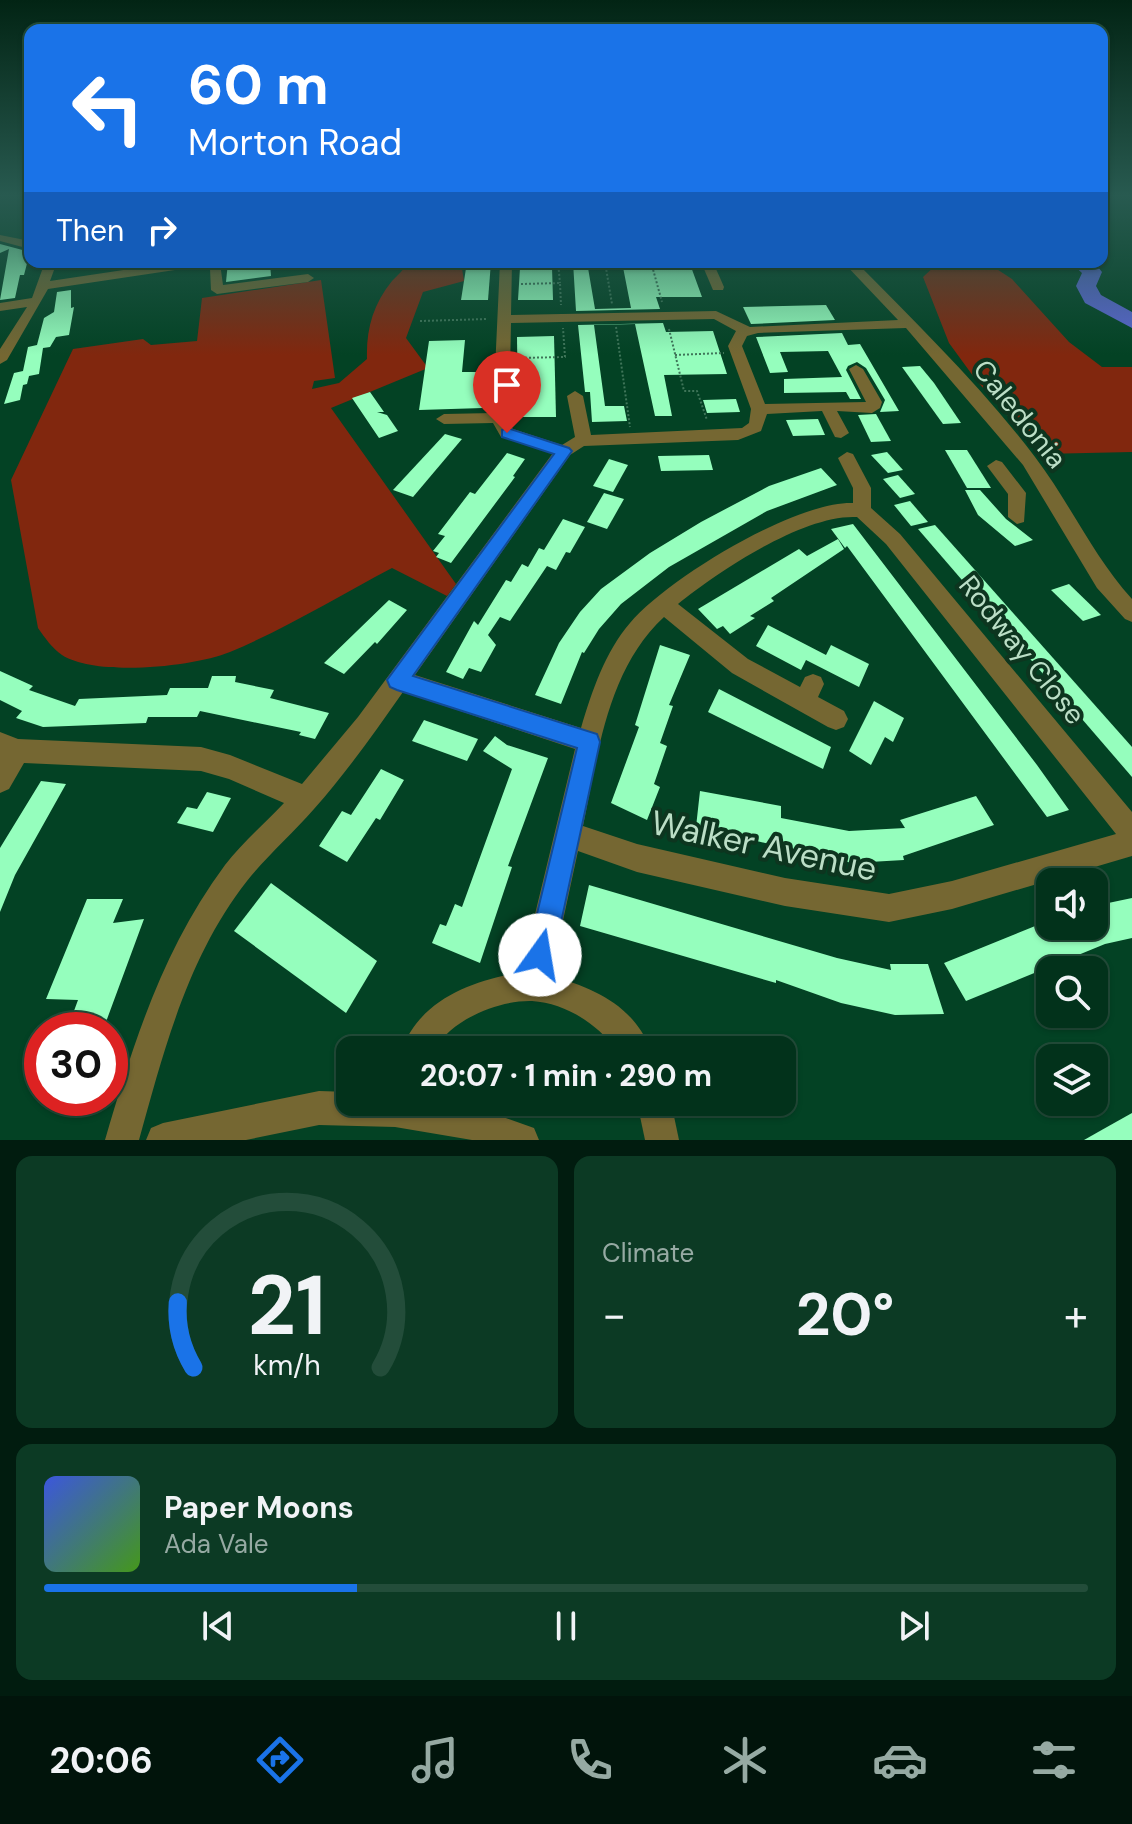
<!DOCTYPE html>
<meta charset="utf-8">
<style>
:root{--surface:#02321b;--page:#0c3a24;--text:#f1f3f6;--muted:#96aaa3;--line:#234d3a;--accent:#1a73e8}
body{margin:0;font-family:"DM Sans",sans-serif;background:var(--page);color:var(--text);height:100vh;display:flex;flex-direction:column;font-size:30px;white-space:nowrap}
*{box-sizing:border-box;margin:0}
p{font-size:26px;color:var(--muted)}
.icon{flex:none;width:44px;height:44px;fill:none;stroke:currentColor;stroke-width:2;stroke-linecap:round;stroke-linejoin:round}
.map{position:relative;height:1140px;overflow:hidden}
.side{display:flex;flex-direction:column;gap:16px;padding:16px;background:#011c0f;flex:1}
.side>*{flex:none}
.top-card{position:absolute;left:24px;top:24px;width:1084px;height:244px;border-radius:16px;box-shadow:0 2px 6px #0004,0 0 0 2px var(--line);background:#1a73e8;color:#fff;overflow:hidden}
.buttons{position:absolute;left:1036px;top:868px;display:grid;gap:16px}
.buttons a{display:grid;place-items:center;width:72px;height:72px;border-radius:16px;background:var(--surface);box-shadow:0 2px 6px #0004,0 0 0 2px var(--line);font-size:40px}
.speed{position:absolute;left:24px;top:1012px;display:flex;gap:16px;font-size:40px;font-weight:700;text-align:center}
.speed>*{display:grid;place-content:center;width:104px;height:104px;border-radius:50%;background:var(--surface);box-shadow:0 2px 6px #0004,0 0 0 2px var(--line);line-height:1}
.speed .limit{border:12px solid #d22;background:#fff;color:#111}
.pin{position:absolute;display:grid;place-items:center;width:68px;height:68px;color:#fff;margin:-82px -34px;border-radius:50% 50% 50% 0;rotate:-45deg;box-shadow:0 0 8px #0007}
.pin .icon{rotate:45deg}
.me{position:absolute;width:88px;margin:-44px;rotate:13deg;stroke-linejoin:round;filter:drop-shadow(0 0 6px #0008)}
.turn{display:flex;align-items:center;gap:28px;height:168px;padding:0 32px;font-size:36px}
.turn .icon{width:104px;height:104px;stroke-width:2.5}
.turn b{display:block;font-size:56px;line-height:68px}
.then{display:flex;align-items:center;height:76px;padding:0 32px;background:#0003;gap:16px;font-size:30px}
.big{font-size:60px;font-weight:700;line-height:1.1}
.side .tile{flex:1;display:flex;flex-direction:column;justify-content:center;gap:12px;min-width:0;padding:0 28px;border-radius:16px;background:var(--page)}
.side .dial{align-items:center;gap:0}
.dial svg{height:208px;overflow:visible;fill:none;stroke:var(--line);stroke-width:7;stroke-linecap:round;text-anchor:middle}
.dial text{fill:var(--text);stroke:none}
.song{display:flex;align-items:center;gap:24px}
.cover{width:96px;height:96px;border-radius:12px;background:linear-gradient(135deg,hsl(230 70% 55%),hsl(100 70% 35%))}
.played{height:8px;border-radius:4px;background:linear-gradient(90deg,var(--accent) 30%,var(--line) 30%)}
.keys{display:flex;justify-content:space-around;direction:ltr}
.heat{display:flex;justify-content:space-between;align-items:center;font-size:44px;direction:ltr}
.side .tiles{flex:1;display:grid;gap:16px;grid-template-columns:1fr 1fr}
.tile:last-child{grid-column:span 2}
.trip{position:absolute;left:336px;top:1036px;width:460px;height:80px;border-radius:16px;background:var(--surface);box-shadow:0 2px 6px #0004,0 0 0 2px var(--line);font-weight:700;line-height:80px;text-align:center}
.menu{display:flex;height:128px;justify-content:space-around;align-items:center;background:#01140b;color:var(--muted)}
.menu .icon{width:56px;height:56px}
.menu .on{color:var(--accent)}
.menu b{font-size:36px;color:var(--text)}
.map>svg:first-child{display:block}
</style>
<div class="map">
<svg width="1132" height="1140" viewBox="0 0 1132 1140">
<rect width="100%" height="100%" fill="#034224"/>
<g fill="#81270e">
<path d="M 409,262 L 461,262 L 464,281 L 423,292 L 406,338 L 428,368 L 331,408 L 456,584 L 447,596 L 392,568 C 339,596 285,629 230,652 C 193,667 96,677 62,655 C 52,648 45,638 38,628 L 11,480 L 73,349 L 143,339 L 151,345 L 197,341 L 202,298 L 321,280 L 335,378 L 314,381 L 312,389 L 339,383 L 367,359 C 366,330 373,304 392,281 C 398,275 404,269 409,262 Z"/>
<polygon points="937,264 989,264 1012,279 1069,342 1102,367 1132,367 1132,452 1042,454 976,380 949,343 923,277"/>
</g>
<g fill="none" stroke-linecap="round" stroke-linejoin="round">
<path fill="#5b66d3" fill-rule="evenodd" d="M 1070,262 C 1084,262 1094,260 1102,272 L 1096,286 L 1101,295 L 1132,312 L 1132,328 L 1085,303 L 1076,286 L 1082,273 Z"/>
</g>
<g fill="#95febd">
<polygon points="0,244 30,252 24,275 20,275 15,298 0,300 9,249 0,253"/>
<polygon points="228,262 270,262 271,276 226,282"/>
<polygon points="467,262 491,262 488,300 461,300"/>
<polygon points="573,262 587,262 595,309 631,308 622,262 637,262 637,266 690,264 702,297 656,297 660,309 576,311"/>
<polygon points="552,267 553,300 518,300 520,268"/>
<polygon points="71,290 71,308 74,307 69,335 56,337 50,347 43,348 39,374 29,376 27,384 23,385 20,400 4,404 14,373 23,371 28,347 37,345 44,318 54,312 57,292"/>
<polygon points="826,305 835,320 751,324 743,307"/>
<polygon points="663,323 666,332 713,331 727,374 664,375 672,416 655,416 635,324 594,325 605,406 624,406 627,421 592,422 590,392 585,392 578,325"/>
<polygon points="842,333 848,345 860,344 899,411 880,412 885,400 866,368 857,362 848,366 846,370 861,399 850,399 846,392 784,393 784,379 842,377 828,351 780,352 788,372 770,373 756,337"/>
<polygon points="554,336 556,417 518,417 517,337"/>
<polygon points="465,340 462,372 484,372 483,408 419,410 429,341"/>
<polygon points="920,366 934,383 961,423 943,424 902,367"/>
<polygon points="370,392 384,412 377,412 387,415 398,431 379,438 352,398"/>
<polygon points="736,399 740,412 707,413 703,400"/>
<polygon points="876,414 891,441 871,442 858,415"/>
<polygon points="818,419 825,435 793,436 786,420"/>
<polygon points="445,434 462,439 413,497 393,490"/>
<polygon points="945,450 967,450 991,488 967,488"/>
<polygon points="887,452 903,470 888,473 871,455"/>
<polygon points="507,453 525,459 513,476 515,477 451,563 436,557 439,553 433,551 445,536 438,534 470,492 475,494"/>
<polygon points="709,455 713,470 661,471 658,456"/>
<polygon points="609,459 628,465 613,492 593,486"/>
<polygon points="821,468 837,485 767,511 669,567 621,604 599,629 584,653 582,652 561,704 535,695 559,643 580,612 601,589 650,553 701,522 769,486"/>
<polygon points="898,475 915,494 900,498 883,479"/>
<polygon points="965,490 980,490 1006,519 1033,540 1015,546 978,515"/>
<polygon points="604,493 624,499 607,529 587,522"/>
<polygon points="910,501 928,522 911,526 894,505"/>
<polygon points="563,519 585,527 570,553 566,552 556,570 547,566 510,621 500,617 488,635 496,645 481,672 469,668 463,679 446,672 474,621 478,625 506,580 511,582 522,564 528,567 539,548 544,550"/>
<polygon points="853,524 1037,765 1069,810 1047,817 847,546 845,548 831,529"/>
<polygon points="935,525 1132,747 1132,777 918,529"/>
<polygon points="838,539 844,549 771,598 774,601 750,616 755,618 730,634 723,626 717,629 698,609 799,549 807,556"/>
<polygon points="1069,584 1101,615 1083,621 1051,590"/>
<polygon points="389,600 407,610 377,644 375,642 344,674 324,663"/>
<polygon points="768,625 826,655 831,645 869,664 859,687 806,660 801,670 756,646"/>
<polygon points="660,645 690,655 669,705 673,706 660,743 667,746 654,784 660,787 647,820 611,803 639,727 635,725"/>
<polygon points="0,671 33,686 29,690 75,706 79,699 167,695 170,688 208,688 212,676 236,676 235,682 274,690 270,698 329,713 315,739 299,735 301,732 200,711 197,717 148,717 146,723 43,727 16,718 22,711 0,700"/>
<polygon points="719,689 831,747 823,769 708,712"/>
<polygon points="874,701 904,718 893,742 885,737 871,765 849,751"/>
<polygon points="424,720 478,739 467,761 412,741"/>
<polygon points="495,736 507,745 548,758 508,866 512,867 480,963 432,943 440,924 446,926 455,904 462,907 512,769 483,751"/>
<polygon points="381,769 404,780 380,820 376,818 347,862 319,846 342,811 351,815"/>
<polygon points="41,781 66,784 15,875 0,912 0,848"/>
<polygon points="700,791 781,806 781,818 849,831 905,828 900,820 976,796 994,825 903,856 904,860 852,863 696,827"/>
<polygon points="207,792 231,798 213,832 177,823 187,807 197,809"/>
<polygon points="271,883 377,961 346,1013 234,931"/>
<polygon points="589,885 837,958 891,970 890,964 928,964 944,1014 895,1015 841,1003 776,980 776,983 580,926"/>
<polygon points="1132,898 1132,938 1105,944 966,1001 944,963 1050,920 1050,926 1094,926 1094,906"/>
<polygon points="87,899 123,899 113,923 144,919 103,1030 67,1030 78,1000 46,999"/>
<polygon points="1132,1113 1132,1140 1084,1140 1107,1127"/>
</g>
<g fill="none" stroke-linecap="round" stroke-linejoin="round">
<g stroke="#3f7559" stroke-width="2" stroke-dasharray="2 2" stroke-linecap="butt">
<polyline points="558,262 560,283"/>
<polyline points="605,262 612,304"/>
<polyline points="651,262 662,302"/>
<polyline points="521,284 560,283 561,305"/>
<polyline points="420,321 488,319"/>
<polyline points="616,327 630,427"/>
<polyline points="669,329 684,391 697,391 707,420"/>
<polyline points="675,355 724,353"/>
<polyline points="517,358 565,357 563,328"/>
</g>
<g fill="#756732" fill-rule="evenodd">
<polygon points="0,235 30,241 30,249 0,241"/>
<polygon points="45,262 57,262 50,281 177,262 220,263 223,285 308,274 314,278 308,282 217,294 211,290 210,269 195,267 48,289 7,360 0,364 0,349 27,307 0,311 0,303 32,298"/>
<path d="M 500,262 L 512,262 L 511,315 L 716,311 L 750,327 L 898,320 L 843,262 L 856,262 C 917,324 982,387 1035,457 C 1070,503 1093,556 1132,599 L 1132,622 L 1125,619 L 1097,588 L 1023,465 L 906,328 L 758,333 L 747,336 L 742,346 L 765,404 L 866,402 L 849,369 L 856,365 L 863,369 L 882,402 L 880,408 L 872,413 L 837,411 L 849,433 L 841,438 L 835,437 L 822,411 L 767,414 L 761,431 L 738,440 L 584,446 L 570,455 L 415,675 L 581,728 C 592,691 605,652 630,623 C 667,579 795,501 853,503 L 853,488 L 838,458 L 847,452 L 853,454 L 871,488 L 871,508 L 900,534 L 1132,812 L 1132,856 L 952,909 L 889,922 L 785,906 L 637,872 L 578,851 L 551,976 C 594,988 633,1005 651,1050 L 616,1050 C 598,1024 565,1003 532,1001 C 498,1000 451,1020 434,1050 L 401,1050 C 422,999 469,982 521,972 L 575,749 L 403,692 C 375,732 346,773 314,809 C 292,834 267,856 247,881 C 188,956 164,1050 139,1140 L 105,1140 C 134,1041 163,949 225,865 C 242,843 265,823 284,803 L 229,779 L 201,771 L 24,763 L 9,789 L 0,793 L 0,732 L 18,739 L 201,747 L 230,755 L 302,784 L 358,717 L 553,453 L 501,437 L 493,423 L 444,424 L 436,419 L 444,414 L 493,413 ZM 714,319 L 736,331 L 728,346 L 751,409 L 749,423 L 742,428 L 591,435 L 583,396 L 575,391 L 567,396 L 575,437 L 562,445 L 513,429 L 509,424 L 511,323 ZM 857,517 L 886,544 L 1116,834 L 952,881 L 889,894 L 785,878 L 637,844 L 583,826 C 598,754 607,670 664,617 L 732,673 L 828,727 L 836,730 L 844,727 L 848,719 L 844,711 L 818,697 L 824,684 L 821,677 L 813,674 L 805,677 L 800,687 L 748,659 L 678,604 C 719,571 804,514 857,517 Z"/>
<polygon points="701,262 713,262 724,287 723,290 713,290"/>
<polygon points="996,460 1002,462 1026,493 1024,522 1017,524 1008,517 1008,494 987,466"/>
<polygon points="319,1091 350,1092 350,1102 460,1102 534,1128 539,1140 472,1140 395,1127 319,1125 246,1140 146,1140 151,1128 163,1123"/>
<polygon points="637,1102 671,1102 679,1140 645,1140"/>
</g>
</g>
<linearGradient id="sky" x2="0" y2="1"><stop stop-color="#022414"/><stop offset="0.55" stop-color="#285a50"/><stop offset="1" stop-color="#285a50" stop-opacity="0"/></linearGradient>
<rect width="1132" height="355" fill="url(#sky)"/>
<polygon fill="#1a73e8" stroke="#114b97" stroke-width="2" points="507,428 569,448 572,451 413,676 597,734 600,742 554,955 550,965 540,969 531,965 527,955 577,748 397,690 390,687 387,680 554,454 502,437 502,430"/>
<g text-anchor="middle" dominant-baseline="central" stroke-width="8" stroke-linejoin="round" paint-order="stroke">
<g font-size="28" fill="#bbdec6" stroke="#0d351f">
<text transform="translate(1020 414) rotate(51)">Caledonia</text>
<text transform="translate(1022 650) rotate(51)">Rodway Close</text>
</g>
<g font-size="34" fill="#bbdec6" stroke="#0d351f">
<text transform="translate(764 846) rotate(12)">Walker Avenue</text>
</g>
</g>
</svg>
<div class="buttons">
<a><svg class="icon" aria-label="sound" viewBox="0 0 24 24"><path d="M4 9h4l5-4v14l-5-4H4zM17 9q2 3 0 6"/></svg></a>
<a><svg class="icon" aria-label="search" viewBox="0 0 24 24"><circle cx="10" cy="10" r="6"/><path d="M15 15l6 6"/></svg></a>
<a><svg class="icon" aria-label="layers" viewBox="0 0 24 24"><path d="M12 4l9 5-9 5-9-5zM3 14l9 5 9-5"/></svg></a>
</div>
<div class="speed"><div class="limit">30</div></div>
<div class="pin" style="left:507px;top:433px;background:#d93025"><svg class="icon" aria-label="arrive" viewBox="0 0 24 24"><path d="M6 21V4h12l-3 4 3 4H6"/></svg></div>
<svg class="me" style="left:540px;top:955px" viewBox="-20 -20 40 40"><circle r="19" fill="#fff"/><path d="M0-13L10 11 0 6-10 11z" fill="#1a73e8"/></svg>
<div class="trip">20:07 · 1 min · 290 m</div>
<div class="top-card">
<div class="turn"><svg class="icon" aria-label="left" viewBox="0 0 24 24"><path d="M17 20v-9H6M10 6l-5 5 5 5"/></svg><div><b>60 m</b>Morton Road</div></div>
<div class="then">Then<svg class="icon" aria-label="right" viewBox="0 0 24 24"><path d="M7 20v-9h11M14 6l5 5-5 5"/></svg></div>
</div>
</div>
<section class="side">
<div class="tiles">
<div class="tile dial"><svg viewBox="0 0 100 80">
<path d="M14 69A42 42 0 1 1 86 69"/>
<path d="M14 69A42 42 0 0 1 8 44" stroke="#1a73e8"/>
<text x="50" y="56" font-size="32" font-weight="700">21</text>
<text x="50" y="72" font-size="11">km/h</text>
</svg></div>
<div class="tile"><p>Climate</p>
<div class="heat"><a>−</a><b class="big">20°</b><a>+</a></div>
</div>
<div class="tile">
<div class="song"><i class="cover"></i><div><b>Paper Moons</b><p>Ada Vale</p></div></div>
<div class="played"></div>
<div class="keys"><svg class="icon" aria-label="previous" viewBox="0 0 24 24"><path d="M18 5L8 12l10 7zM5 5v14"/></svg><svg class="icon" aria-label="pause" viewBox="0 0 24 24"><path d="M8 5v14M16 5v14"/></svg><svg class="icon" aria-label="next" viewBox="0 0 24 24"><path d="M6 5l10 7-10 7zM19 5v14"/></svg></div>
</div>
</div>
</section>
<nav class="menu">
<b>20:06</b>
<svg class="icon on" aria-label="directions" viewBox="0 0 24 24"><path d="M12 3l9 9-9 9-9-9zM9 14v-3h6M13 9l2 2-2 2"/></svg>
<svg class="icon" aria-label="music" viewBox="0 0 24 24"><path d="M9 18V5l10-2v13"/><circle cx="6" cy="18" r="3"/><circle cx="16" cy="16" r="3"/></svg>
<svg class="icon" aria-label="phone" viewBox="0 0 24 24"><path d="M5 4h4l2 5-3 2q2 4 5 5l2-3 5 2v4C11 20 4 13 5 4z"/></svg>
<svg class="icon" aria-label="climate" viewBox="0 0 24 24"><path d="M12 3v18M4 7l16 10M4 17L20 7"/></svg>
<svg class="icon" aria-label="car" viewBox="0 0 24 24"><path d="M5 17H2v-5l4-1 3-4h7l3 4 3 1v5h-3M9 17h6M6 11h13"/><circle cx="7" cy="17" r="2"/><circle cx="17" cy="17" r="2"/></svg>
<svg class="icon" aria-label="filters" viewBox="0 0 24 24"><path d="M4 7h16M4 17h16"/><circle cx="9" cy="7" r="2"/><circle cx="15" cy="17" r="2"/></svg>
</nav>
